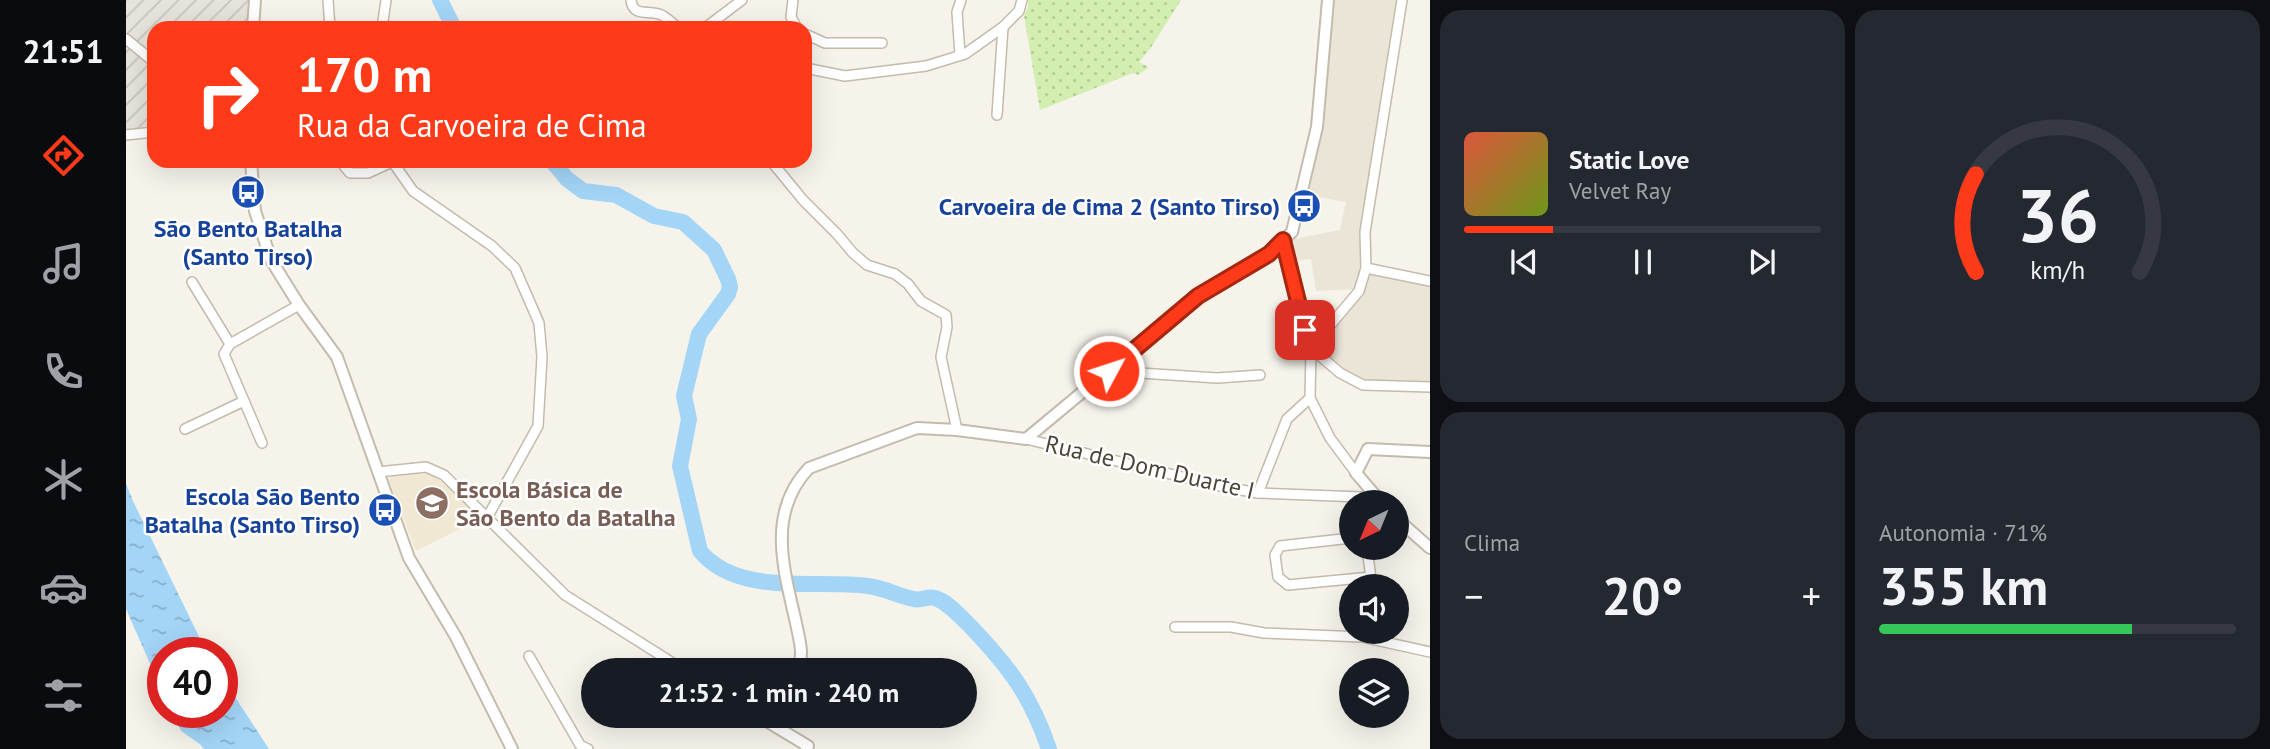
<!DOCTYPE html>
<html lang="pt">
<meta charset="utf-8">
<style>
:root{--surface:#171b24;--page:#242831;--text:#f1f3f6;--muted:#9ea1a6;--line:#363941;--accent:#ff3a19}
body{margin:0;font-family:"PT Sans",sans-serif;background:var(--page);color:var(--text);height:100vh;display:flex;flex-direction:column;font-size:26px;white-space:nowrap}
*{box-sizing:border-box;margin:0}
p{font-size:23px;color:var(--muted)}
.icon{flex:none;width:38px;height:38px;fill:none;stroke:currentColor;stroke-width:2;stroke-linecap:round;stroke-linejoin:round}
.map{position:relative;flex:1;overflow:hidden}
.sheet{display:flex;flex-direction:column;gap:10px;padding:10px;background:#0d0f14;width:840px}
.sheet>*{flex:none}
.top-card{position:absolute;left:21px;top:21px;width:665px;height:147px;border-radius:21px;box-shadow:0 7px 28px #0002;background:#ff3a19;color:#fff;overflow:hidden}
.needle{width:46px;rotate:223deg}
.buttons{position:absolute;left:1213px;top:490px;display:grid;gap:14px}
.buttons a{display:grid;place-items:center;width:70px;height:70px;border-radius:50%;background:var(--surface);box-shadow:0 7px 28px #0002;font-size:35px}
.speed{position:absolute;left:21px;top:637px;display:flex;gap:14px;font-size:35px;font-weight:700;text-align:center}
.speed>*{display:grid;place-content:center;width:91px;height:91px;border-radius:50%;background:var(--surface);box-shadow:0 7px 28px #0002;line-height:1}
.speed .limit{border:10px solid #d22;background:#fff;color:#111}
.pin{position:absolute;display:grid;place-items:center;width:60px;height:60px;color:#fff;margin:-30px;border-radius:14px;box-shadow:0 4px 10px #0006}
.me{position:absolute;width:77px;margin:-38px;rotate:50deg;stroke-linejoin:round;filter:drop-shadow(0 0 5px #0008)}
.turn{display:flex;align-items:center;gap:24px;height:147px;padding:0 35px;font-size:32px}
.turn .icon{width:91px;height:91px;stroke-width:2.5}
.turn b{display:block;font-size:49px;line-height:60px}
.big{font-size:52px;font-weight:600;line-height:1.1}
.sheet .card{flex:1;display:flex;flex-direction:column;justify-content:center;gap:10px;min-width:0;padding:0 24px;border-radius:21px;background:var(--page)}
.sheet .dial{align-items:center;gap:0}
.dial svg{height:182px;overflow:visible;fill:none;stroke:var(--line);stroke-width:7;stroke-linecap:round;text-anchor:middle}
.dial text{fill:var(--text);stroke:none}
.song{display:flex;align-items:center;gap:21px}
.cover{width:84px;height:84px;border-radius:10px;background:linear-gradient(135deg,hsl(10 70% 55%),hsl(80 70% 35%))}
.played{height:7px;border-radius:4px;background:linear-gradient(90deg,var(--accent) 25%,var(--line) 25%)}
.keys{display:flex;justify-content:space-around;direction:ltr}
.heat{display:flex;justify-content:space-between;align-items:center;font-size:38px;direction:ltr}
.charge{height:10px;border-radius:5px;background:linear-gradient(90deg,#34c759 71%,var(--line) 0)}
.sheet .tiles{flex:1;display:grid;gap:10px;grid-template-columns:repeat(2,1fr)}
.trip{position:absolute;left:455px;top:658px;width:396px;height:70px;border-radius:35px;background:var(--surface);box-shadow:0 7px 28px #0002;font-weight:600;line-height:70px;text-align:center}
main{display:flex;flex:1;min-height:0}
.tabs{display:flex;flex-direction:column;width:126px;justify-content:space-around;align-items:center;background:#090b0e;color:var(--muted)}
.tabs .icon{width:49px;height:49px}
.tabs .on{color:var(--accent)}
.tabs b{font-size:32px;color:var(--text)}
.map>svg:first-child{display:block}
</style>
<main>
<nav class="tabs">
<b>21:51</b>
<svg class="icon on" aria-label="directions" viewBox="0 0 24 24"><path d="M12 3l9 9-9 9-9-9zM9 14v-3h6M13 9l2 2-2 2"/></svg>
<svg class="icon" aria-label="music" viewBox="0 0 24 24"><path d="M9 18V5l10-2v13"/><circle cx="6" cy="18" r="3"/><circle cx="16" cy="16" r="3"/></svg>
<svg class="icon" aria-label="phone" viewBox="0 0 24 24"><path d="M5 4h4l2 5-3 2q2 4 5 5l2-3 5 2v4C11 20 4 13 5 4z"/></svg>
<svg class="icon" aria-label="climate" viewBox="0 0 24 24"><path d="M12 3v18M4 7l16 10M4 17L20 7"/></svg>
<svg class="icon" aria-label="car" viewBox="0 0 24 24"><path d="M5 17H2v-5l4-1 3-4h7l3 4 3 1v5h-3M9 17h6M6 11h13"/><circle cx="7" cy="17" r="2"/><circle cx="17" cy="17" r="2"/></svg>
<svg class="icon" aria-label="filters" viewBox="0 0 24 24"><path d="M4 7h16M4 17h16"/><circle cx="9" cy="7" r="2"/><circle cx="15" cy="17" r="2"/></svg>
</nav>
<div class="map">
<svg width="1304" height="749" viewBox="0 0 1304 749">
<defs>
<pattern id="industrial-furrows" width="10" height="10" patternUnits="userSpaceOnUse" patternTransform="scale(1.75)"><rect width="10" height="10" fill="#e6e2dc"/><path d="M-1 1l2-2M0 10L10 0M9 11l2-2" fill="none" stroke="#c7c3bd"/></pattern>
<pattern id="grass-dots" width="8" height="8" patternUnits="userSpaceOnUse" patternTransform="scale(1.75)"><rect width="8" height="8" fill="#d2eeb0"/><path d="M2 2h.1M6 6h.1" fill="none" stroke="#b6cd98" stroke-width="1.8" stroke-linecap="round"/></pattern>
<pattern id="water-ripples" width="26" height="14" patternUnits="userSpaceOnUse" patternTransform="scale(1.75)"><rect width="26" height="14" fill="#a3d5f7"/><path d="M2 4q2-2 4 0t4 0M15 11q2-2 4 0t4 0" fill="none" stroke="#87aec9"/></pattern>
</defs>
<rect width="100%" height="100%" fill="#f6f3eb"/>
<g fill="#ebe5d8">
<polygon points="1206,0 1272,0 1235,228 1235,269 1230,289 1190,291 1185,259 1169,261 1168,239 1214,230 1220,202 1181,195 1195,132"/>
<polygon points="1244,273 1304,284 1304,383 1235,381 1214,370 1191,348 1229,303"/>
</g>
<polygon fill="url(#industrial-furrows)" points="0,0 125,0 123,28 28,28 28,134 0,136"/>
<polygon fill="#f1e8d3" points="299,472 322,485 356,518 290,551 263,480 265,477 271,475 298,474"/>
<polygon fill="url(#grass-dots)" points="902,0 1055,0 1024,49 1013,62 1023,67 1012,75 1007,73 914,110 898,16 902,7"/>
<g fill="url(#water-ripples)">
<polygon points="0,483 7,501 81,653 37,653 37,693 0,609"/>
<polygon points="96,677 143,749 78,749 75,745 55,731 46,712 96,712"/>
</g>
<g fill="none" stroke-linecap="round" stroke-linejoin="round">
<g stroke="#a3d5f7" stroke-width="16">
<polyline points="314,0 328,28"/>
<path d="M 426,161 L 441,179 L 457,191 L 490,195 L 528,216 L 557,222 L 588,250 L 602,279 L 604,287 L 602,294 L 573,334 L 558,396 L 563,419 L 554,466 L 574,551 C 612,597 690,579 742,586 C 759,588 772,596 788,599 C 795,601 801,596 809,598 C 822,602 836,618 846,628 C 884,668 905,696 923,749"/>
</g>
<g stroke="#c3bbac" stroke-width="12">
<g id="minor">
<polyline points="202,0 204,28"/>
<path d="M 505,0 C 507,17 521,10 533,14 C 540,16 546,23 552,28"/>
<polyline points="667,0 665,17 671,28"/>
<polyline points="256,28 260,0"/>
<polyline points="579,28 616,0"/>
<polyline points="679,34 699,43 756,43"/>
<polyline points="0,39 28,62"/>
<polyline points="834,55 831,12 835,0"/>
<polyline points="679,68 719,76 800,66 839,54 877,27 893,11 896,0"/>
<polyline points="871,115 877,27"/>
<polyline points="0,135 28,132"/>
<polyline points="214,161 224,173 242,173 266,162"/>
<polyline points="266,161 287,191 366,246 389,268 413,323 416,357 412,426 362,516"/>
<polyline points="645,161 677,200 711,234 727,253 741,265 769,274 782,284 795,301 820,315 821,327 815,357 831,430"/>
<polyline points="1157,240 1179,330 1185,348 1214,373 1237,385 1304,387"/>
<polyline points="1240,268 1304,281"/>
<polyline points="66,282 104,344 98,354 136,443"/>
<polyline points="104,344 173,305"/>
<polyline points="1185,348 1233,291 1240,268 1239,232 1276,0"/>
<polyline points="1185,348 1184,398 1204,438 1230,473"/>
<polyline points="983,371 1091,378 1134,375"/>
<polyline points="59,429 118,401"/>
<polyline points="900,439 1098,487 1132,493 1235,497"/>
<polyline points="252,472 300,467 318,475 439,595 558,670"/>
<polyline points="1132,493 1161,419 1184,398"/>
<polyline points="1225,538 1154,546 1149,555 1152,577 1162,585 1245,577"/>
<polyline points="1241,548 1246,586"/>
<polyline points="1049,627 1105,627 1138,633 1236,637 1304,652"/>
<polyline points="403,656 454,745 462,749"/>
</g>
</g>
<g stroke="#c3bbac" stroke-width="14">
<g id="tertiary">
<polyline points="127,28 129,0"/>
<polyline points="125,161 129,211 145,260 173,305 211,357 283,558 330,637 386,749"/>
<polyline points="1255,502 1230,473 1242,449 1304,452"/>
<polyline points="1270,518 1304,548"/>
<path d="M 671,670 C 679,655 673,639 670,623 C 658,570 640,513 683,468 L 791,428 L 831,430 L 900,439 L 1072,296 L 1143,254 L 1166,232 L 1191,127 L 1202,0"/>
<polyline points="632,716 682,746 680,749"/>
</g>
</g>
<use href="#minor" stroke="#fff" stroke-width="9"/>
<use href="#tertiary" stroke="#fff" stroke-width="10"/>
</g>
<g fill="none" stroke-linecap="round" stroke-linejoin="round">
<g stroke="#a62610" stroke-width="18">
<polyline id="route" points="983,371 1072,296 1143,254 1157,240 1179,330"/>
</g>
<use href="#route" stroke="#ff3a19" stroke-width="12"/>
</g>
<defs>
<g id="bus-disc" transform="scale(1.75)"><circle r="9.5" fill="#1a4fb4" stroke="#fff"/><path d="M-5-6H5V4H4V6H2V4H-2V6H-4V4H-5ZM-3.5-4V0h7V-4ZM-3.5 1.2v1.5H-2V1.2ZM2 1.2v1.5H3.5V1.2Z" fill="#fff"/></g>
<g id="school-disc" transform="scale(1.75)"><circle r="9.5" fill="#8d6e63" stroke="#fff"/><path d="M0-5L7-2L0 1L-7-2ZM-4 1L0 2.5L4 1V4Q0 6-4 4Z" fill="#fff"/></g>
</defs>
<g fill-rule="evenodd">
<use href="#bus-disc" x="122" y="192"/>
<use href="#bus-disc" x="1178" y="206"/>
<use href="#school-disc" x="306" y="503"/>
<use href="#bus-disc" x="259" y="510"/>
</g>
<g text-anchor="middle" dominant-baseline="central" stroke-width="5" stroke-linejoin="round" paint-order="stroke">
<g font-size="24" font-weight="bold" fill="#164399" stroke="#fff" text-anchor="end">
<text x="1154" y="206">Carvoeira de Cima 2 (Santo Tirso)</text>
<text x="122" y="228" text-anchor="middle">São Bento Batalha<tspan x="122" dy="28">(Santo Tirso)</tspan></text>
<text x="234" y="496">Escola São Bento<tspan x="234" dy="28">Batalha (Santo Tirso)</tspan></text>
</g>
<g font-size="24" fill="#4c4437" stroke="#fff">
<text transform="translate(1024 467) rotate(13)">Rua de Dom Duarte I</text>
</g>
<g font-size="24" font-weight="bold" fill="#785e54" stroke="#fff" text-anchor="start">
<text x="330" y="489">Escola Básica de<tspan x="330" dy="28">São Bento da Batalha</tspan></text>
</g>
</g>
</svg>
<div class="buttons">
<a><svg class="needle" viewBox="-14 -14 28 28"><path d="M0-13l5 13h-10z" fill="#e53935"/><path d="M0 13l5-13h-10z" fill="#9ea1a6"/></svg></a>
<a><svg class="icon" aria-label="sound" viewBox="0 0 24 24"><path d="M4 9h4l5-4v14l-5-4H4zM17 9q2 3 0 6"/></svg></a>
<a><svg class="icon" aria-label="layers" viewBox="0 0 24 24"><path d="M12 4l9 5-9 5-9-5zM3 14l9 5 9-5"/></svg></a>
</div>
<div class="speed"><div class="limit">40</div></div>
<div class="pin" style="left:1179px;top:330px;background:#d93025"><svg class="icon" aria-label="arrive" viewBox="0 0 24 24"><path d="M6 21V4h12l-3 4 3 4H6"/></svg></div>
<svg class="me" style="left:983px;top:371px" viewBox="-20 -20 40 40"><circle r="17" fill="#ff3a19" stroke="#fff" stroke-width="3"/><path d="M0-11L8 9 0 5-8 9z" fill="#fff"/></svg>
<div class="trip">21:52 · 1 min · 240 m</div>
<div class="top-card">
<div class="turn"><svg class="icon" aria-label="right" viewBox="0 0 24 24"><path d="M7 20v-9h11M14 6l5 5-5 5"/></svg><div><b>170 m</b>Rua da Carvoeira de Cima</div></div>
</div>
</div>
<section class="sheet">
<div class="tiles">
<div class="card">
<div class="song"><i class="cover"></i><div><b>Static Love</b><p>Velvet Ray</p></div></div>
<div class="played"></div>
<div class="keys"><svg class="icon" aria-label="previous" viewBox="0 0 24 24"><path d="M18 5L8 12l10 7zM5 5v14"/></svg><svg class="icon" aria-label="pause" viewBox="0 0 24 24"><path d="M8 5v14M16 5v14"/></svg><svg class="icon" aria-label="next" viewBox="0 0 24 24"><path d="M6 5l10 7-10 7zM19 5v14"/></svg></div>
</div>
<div class="card dial"><svg viewBox="0 0 100 80">
<path d="M14 69A42 42 0 1 1 86 69"/>
<path d="M14 69A42 42 0 0 1 14 26" stroke="#ff3a19"/>
<text x="50" y="56" font-size="32" font-weight="700">36</text>
<text x="50" y="72" font-size="11">km/h</text>
</svg></div>
<div class="card"><p>Clima</p>
<div class="heat"><a>−</a><b class="big">20°</b><a>+</a></div>
</div>
<div class="card"><p>Autonomia · 71%</p><b class="big">355 km</b><div class="charge"></div></div>
</div>
</section>
</main>
